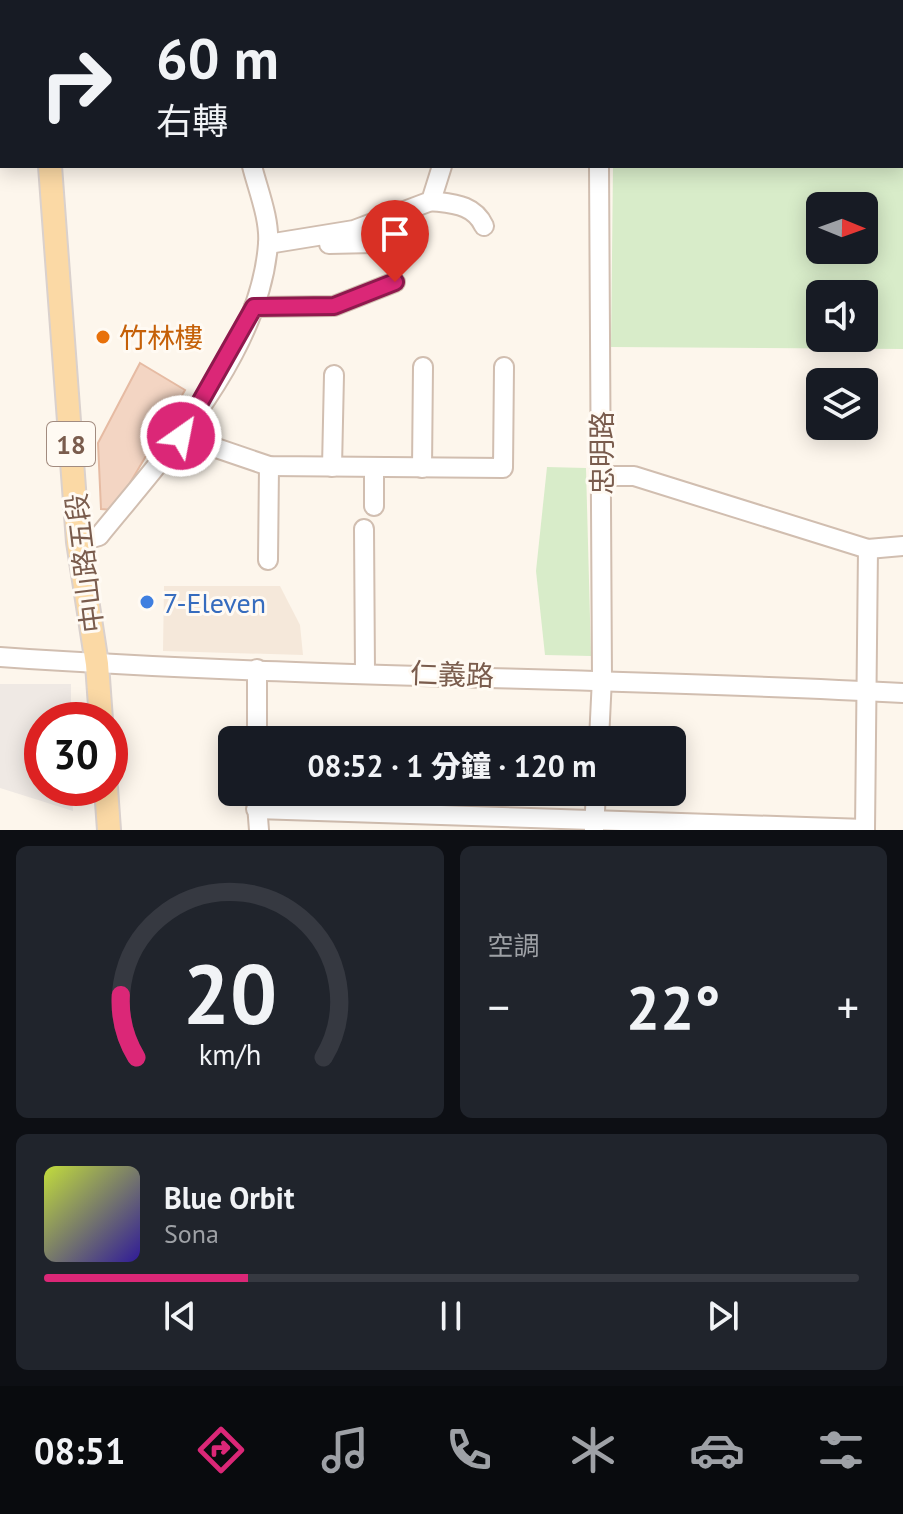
<!DOCTYPE html>
<html lang="zh-TW">
<meta charset="utf-8">
<style>
:root{--surface:#171b24;--page:#20242c;--text:#f1f3f6;--muted:#9ea1a6;--line:#363941;--accent:#db2777}
body{margin:0;font-family:"PT Sans","Noto Sans TC",sans-serif;background:var(--page);color:var(--text);height:100vh;display:flex;flex-direction:column;font-size:30px;white-space:nowrap}
*{box-sizing:border-box;margin:0}
p{font-size:26px;color:var(--muted)}
.icon{flex:none;width:44px;height:44px;fill:none;stroke:currentColor;stroke-width:2;stroke-linecap:round;stroke-linejoin:round}
.map{position:relative;height:830px;overflow:hidden}
.side{display:flex;flex-direction:column;gap:16px;padding:16px;background:#0d0f14;flex:1}
.side>*{flex:none}
.banner{position:absolute;left:0px;top:0px;width:904px;height:168px;box-shadow:0 4px 20px #0003;background:#171b24;color:var(--text);overflow:hidden}
.needle{width:52px;rotate:91deg}
.fabs{position:absolute;left:806px;top:192px;display:grid;gap:16px}
.fabs a{display:grid;place-items:center;width:72px;height:72px;border-radius:12px;background:var(--surface);box-shadow:0 4px 20px #0003;font-size:40px}
.speed{position:absolute;left:24px;top:702px;display:flex;gap:16px;font-size:40px;font-weight:700;text-align:center}
.speed>*{display:grid;place-content:center;width:104px;height:104px;border-radius:50%;background:var(--surface);box-shadow:0 4px 20px #0003;line-height:1}
.speed .limit{border:12px solid #d22;background:#fff;color:#111}
.pin{position:absolute;display:grid;place-items:center;width:68px;height:68px;color:#fff;margin:-82px -34px;border-radius:50% 50% 50% 0;rotate:-45deg;box-shadow:0 0 8px #0007}
.pin .icon{rotate:45deg}
.me{position:absolute;width:88px;margin:-44px;rotate:33deg;stroke-linejoin:round;filter:drop-shadow(0 0 6px #0008)}
.turn{display:flex;align-items:center;gap:28px;height:168px;padding:0 24px;font-size:36px}
.turn .icon{width:104px;height:104px;stroke-width:2.5}
.turn b{display:block;font-size:56px;line-height:68px}
.big{font-size:60px;font-weight:800;line-height:1.1}
.side .card{flex:1;display:flex;flex-direction:column;justify-content:center;gap:12px;min-width:0;padding:0 28px;border-radius:12px;background:var(--page)}
.side .dial{align-items:center;gap:0}
.dial svg{height:208px;overflow:visible;fill:none;stroke:var(--line);stroke-width:7;stroke-linecap:round;text-anchor:middle}
.dial text{fill:var(--text);stroke:none}
.song{display:flex;align-items:center;gap:24px}
.cover{width:96px;height:96px;border-radius:12px;background:linear-gradient(135deg,hsl(70 70% 55%),hsl(250 70% 35%))}
.played{height:8px;border-radius:4px;background:linear-gradient(90deg,var(--accent) 25%,var(--line) 25%)}
.keys{display:flex;justify-content:space-around;direction:ltr}
.heat{display:flex;justify-content:space-between;align-items:center;font-size:44px;direction:ltr}
.side .tiles{flex:1;display:grid;gap:16px;grid-template-columns:1fr 1fr}
.card:last-child{grid-column:span 2}
.trip{position:absolute;left:218px;top:726px;width:468px;height:80px;border-radius:12px;background:var(--surface);box-shadow:0 4px 20px #0003;font-weight:800;line-height:80px;text-align:center}
.menu{display:flex;height:128px;justify-content:space-around;align-items:center;background:#090b0e;color:var(--muted)}
.menu .icon{width:56px;height:56px}
.menu .selected{color:var(--accent)}
.menu b{font-size:36px;color:var(--text)}
.map>svg:first-child{display:block}
</style>
<div class="map">
<svg width="903" height="830" viewBox="0 0 903 830">
<rect width="100%" height="100%" fill="#fdf6ec"/>
<polygon fill="#f5e8da" points="164,586 280,586 300,625 303,655 163,651"/>
<polygon fill="#efe9e4" points="0,684 71,684 71,720 42,720 42,788 72,788 73,811 0,788"/>
<g fill="#d8ecc9" fill-rule="evenodd">
<path d="M 903,131 L 903,349 L 611,347 L 613,166 L 902,166 ZM 820,206 L 864,206 L 864,250 L 820,250 ZM 820,294 L 864,294 L 864,338 L 820,338 Z"/>
<polygon points="547,467 586,468 591,656 545,655 536,571"/>
</g>
<polygon fill="#f3d5c3" stroke="#e6bba3" stroke-width="2" points="140,363 185,390 114,510 101,509 98,443"/>
<g fill="none" stroke-linecap="round" stroke-linejoin="round">
<g stroke="#d1beb0" stroke-width="22">
<g id="minor">
<polyline points="232,0 237,2"/>
<polyline points="598,0 598,2"/>
<polyline points="339,2 340,0"/>
<polyline points="733,2 733,0"/>
<polyline points="862,2 862,0"/>
<polyline points="902,122 903,122"/>
<path d="M 431,201 C 453,204 474,204 484,226"/>
<polyline points="268,244 354,230 431,201 442,166"/>
<polyline points="329,244 374,243"/>
<polyline points="254,307 334,306 395,282"/>
<polyline points="181,436 269,466 503,468 504,367"/>
<polyline points="332,467 334,375"/>
<polyline points="422,468 423,367"/>
<polyline points="601,481 612,476 634,476 868,549 903,546"/>
<polyline points="374,506 374,467"/>
<polyline points="364,529 365,672"/>
<path d="M 78,542 L 99,536 C 165,455 260,353 268,244 C 270,219 258,190 252,166"/>
<polyline points="268,560 269,466"/>
<path d="M 0,657 C 300,678 602,677 903,693"/>
<polyline points="257,740 257,669"/>
<polyline points="599,740 602,678 599,166"/>
<polyline points="256,792 259,830"/>
<polyline points="256,809 865,829"/>
<polyline points="594,829 596,792"/>
<polyline points="865,830 868,549"/>
</g>
</g>
<g stroke="#dad1cd" stroke-width="26">
<g id="major">
<polyline points="40,2 40,0"/>
<polyline points="50,166 78,542 97,664 101,720"/>
<polyline points="106,788 109,830"/>
</g>
</g>
<use href="#minor" stroke="#fff" stroke-width="18"/>
<use href="#major" stroke="#fbd9a5" stroke-width="22"/>
</g>
<g fill="none" stroke-linecap="round" stroke-linejoin="round">
<g stroke="#8e194d" stroke-width="20">
<polyline id="route" points="181,436 254,307 334,306 395,282"/>
</g>
<use href="#route" stroke="#db2777" stroke-width="14"/>
</g>
<circle fill="#e8710a" stroke="#fffaf3" stroke-width="3" cx="103" cy="337" r="8"/>
<circle fill="#3f7fe0" stroke="#fffaf3" stroke-width="3" cx="147" cy="602" r="8"/>
<g text-anchor="middle" dominant-baseline="central" stroke-width="6" stroke-linejoin="round" paint-order="stroke">
<rect fill="#fffaf3" stroke="#a28b7f" stroke-width="2" x="47" y="422" width="48" height="44" rx="6"/>
<g font-size="26" font-weight="bold" fill="#7a5c4d">
<text x="71" y="444">18</text>
</g>
<g font-size="28" fill="#c56008" stroke="#fffaf3" text-anchor="start">
<text x="119" y="337">竹林樓</text>
</g>
<g font-size="28" fill="#7a5c4d" stroke="#fffaf3">
<text transform="translate(601 453) rotate(-90)">忠明路</text>
<text transform="translate(84 563) rotate(-97)">中山路五段</text>
<text transform="translate(452 674) rotate(2)">仁義路</text>
</g>
<g font-size="28" fill="#366cbe" stroke="#fffaf3" text-anchor="start">
<text x="163" y="602">7-Eleven</text>
</g>
</g>
</svg>
<div class="fabs">
<a><svg class="needle" viewBox="-14 -14 28 28"><path d="M0-13l5 13h-10z" fill="#e53935"/><path d="M0 13l5-13h-10z" fill="#9ea1a6"/></svg></a>
<a><svg class="icon" aria-label="sound" viewBox="0 0 24 24"><path d="M4 9h4l5-4v14l-5-4H4zM17 9q2 3 0 6"/></svg></a>
<a><svg class="icon" aria-label="layers" viewBox="0 0 24 24"><path d="M12 4l9 5-9 5-9-5zM3 14l9 5 9-5"/></svg></a>
</div>
<div class="speed"><div class="limit">30</div></div>
<div class="pin" style="left:395px;top:282px;background:#d93025"><svg class="icon" aria-label="arrive" viewBox="0 0 24 24"><path d="M6 21V4h12l-3 4 3 4H6"/></svg></div>
<svg class="me" style="left:181px;top:436px" viewBox="-20 -20 40 40"><circle r="17" fill="#db2777" stroke="#fff" stroke-width="3"/><path d="M0-11L8 9 0 5-8 9z" fill="#fff"/></svg>
<div class="trip">08:52 · 1 分鐘 · 120 m</div>
<div class="banner">
<div class="turn"><svg class="icon" aria-label="right" viewBox="0 0 24 24"><path d="M7 20v-9h11M14 6l5 5-5 5"/></svg><div><b>60 m</b>右轉</div></div>
</div>
</div>
<section class="side">
<div class="tiles">
<div class="card dial"><svg viewBox="0 0 100 80">
<path d="M14 69A42 42 0 1 1 86 69"/>
<path d="M14 69A42 42 0 0 1 8 45" stroke="#db2777"/>
<text x="50" y="56" font-size="32" font-weight="700">20</text>
<text x="50" y="72" font-size="11">km/h</text>
</svg></div>
<div class="card"><p>空調</p>
<div class="heat"><a>−</a><b class="big">22°</b><a>+</a></div>
</div>
<div class="card">
<div class="song"><i class="cover"></i><div><b>Blue Orbit</b><p>Sona</p></div></div>
<div class="played"></div>
<div class="keys"><svg class="icon" aria-label="previous" viewBox="0 0 24 24"><path d="M18 5L8 12l10 7zM5 5v14"/></svg><svg class="icon" aria-label="pause" viewBox="0 0 24 24"><path d="M8 5v14M16 5v14"/></svg><svg class="icon" aria-label="next" viewBox="0 0 24 24"><path d="M6 5l10 7-10 7zM19 5v14"/></svg></div>
</div>
</div>
</section>
<nav class="menu">
<b>08:51</b>
<svg class="icon selected" aria-label="directions" viewBox="0 0 24 24"><path d="M12 3l9 9-9 9-9-9zM9 14v-3h6M13 9l2 2-2 2"/></svg>
<svg class="icon" aria-label="music" viewBox="0 0 24 24"><path d="M9 18V5l10-2v13"/><circle cx="6" cy="18" r="3"/><circle cx="16" cy="16" r="3"/></svg>
<svg class="icon" aria-label="phone" viewBox="0 0 24 24"><path d="M5 4h4l2 5-3 2q2 4 5 5l2-3 5 2v4C11 20 4 13 5 4z"/></svg>
<svg class="icon" aria-label="climate" viewBox="0 0 24 24"><path d="M12 3v18M4 7l16 10M4 17L20 7"/></svg>
<svg class="icon" aria-label="car" viewBox="0 0 24 24"><path d="M5 17H2v-5l4-1 3-4h7l3 4 3 1v5h-3M9 17h6M6 11h13"/><circle cx="7" cy="17" r="2"/><circle cx="17" cy="17" r="2"/></svg>
<svg class="icon" aria-label="filters" viewBox="0 0 24 24"><path d="M4 7h16M4 17h16"/><circle cx="9" cy="7" r="2"/><circle cx="15" cy="17" r="2"/></svg>
</nav>
